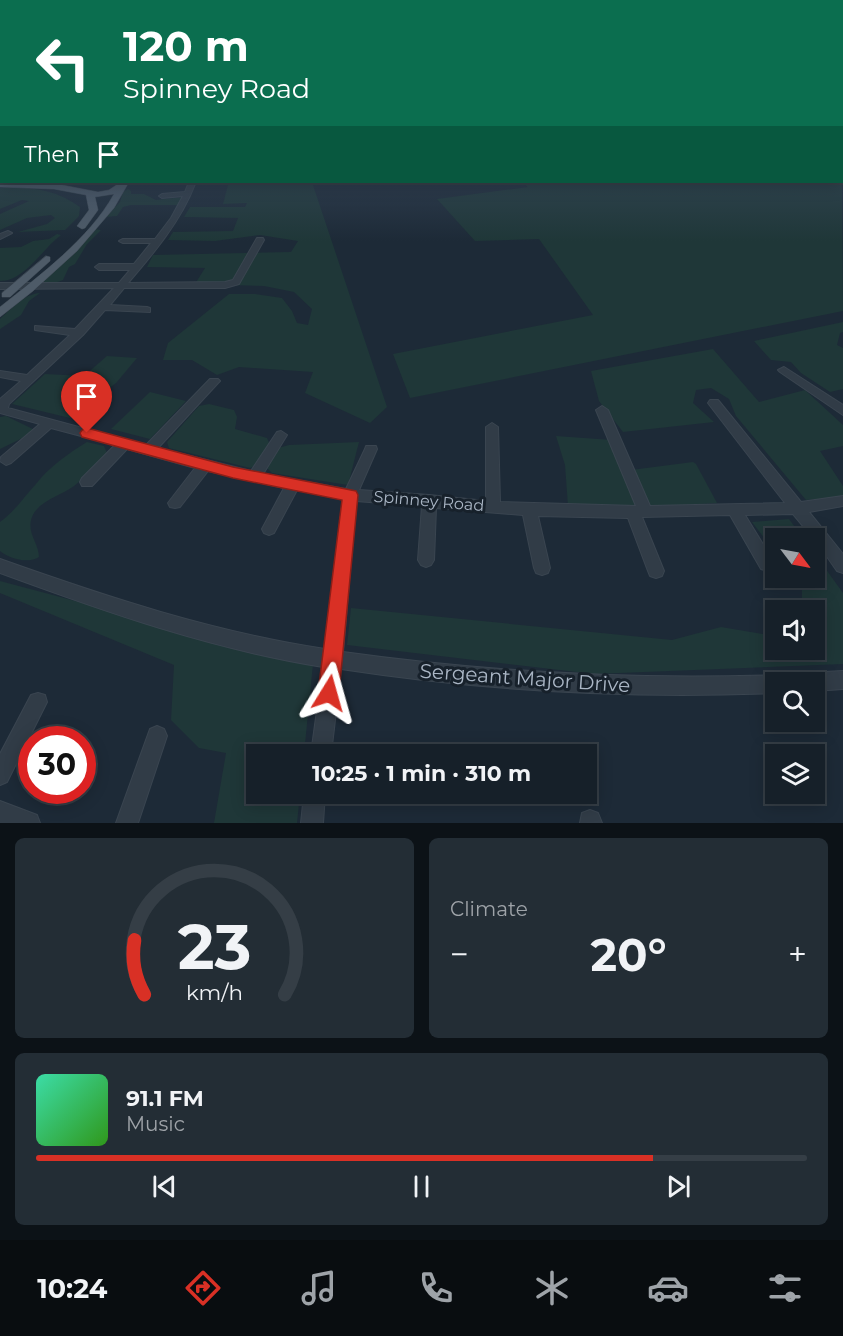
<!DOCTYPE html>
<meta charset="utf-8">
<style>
:root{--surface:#162029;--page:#232d35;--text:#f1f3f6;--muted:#9ea3a8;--line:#353e46;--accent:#d93025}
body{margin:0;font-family:Montserrat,sans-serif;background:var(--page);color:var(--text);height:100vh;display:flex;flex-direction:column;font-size:22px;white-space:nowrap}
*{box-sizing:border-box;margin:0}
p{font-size:20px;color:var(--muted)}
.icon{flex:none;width:33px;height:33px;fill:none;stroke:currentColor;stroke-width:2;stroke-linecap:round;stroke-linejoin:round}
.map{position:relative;height:823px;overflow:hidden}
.side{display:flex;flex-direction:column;gap:15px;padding:15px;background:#0c1217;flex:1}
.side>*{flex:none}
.hud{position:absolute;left:0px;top:0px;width:843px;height:183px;box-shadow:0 3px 15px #0003,0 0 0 2px var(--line);background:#0b6e4f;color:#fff;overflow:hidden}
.needle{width:39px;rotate:122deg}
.tools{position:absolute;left:765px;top:528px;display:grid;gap:12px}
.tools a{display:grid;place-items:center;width:60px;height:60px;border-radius:0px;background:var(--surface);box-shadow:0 3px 15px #0003,0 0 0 2px var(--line);font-size:30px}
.speed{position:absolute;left:18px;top:726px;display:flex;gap:12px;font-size:30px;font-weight:700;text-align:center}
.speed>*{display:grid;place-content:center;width:78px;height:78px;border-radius:50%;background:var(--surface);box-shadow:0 3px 15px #0003,0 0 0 2px var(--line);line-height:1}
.speed .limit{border:9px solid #d22;background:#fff;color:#111}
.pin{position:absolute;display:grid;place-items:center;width:51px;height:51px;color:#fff;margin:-62px -26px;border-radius:50% 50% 50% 0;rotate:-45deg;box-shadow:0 0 6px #0007}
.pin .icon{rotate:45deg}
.me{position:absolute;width:66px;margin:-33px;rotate:8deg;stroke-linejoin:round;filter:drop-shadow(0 0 4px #0008)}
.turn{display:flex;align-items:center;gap:21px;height:126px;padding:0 24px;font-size:27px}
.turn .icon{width:78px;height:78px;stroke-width:2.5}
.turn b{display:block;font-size:42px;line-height:51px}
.then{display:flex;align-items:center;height:57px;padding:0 24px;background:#0003;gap:12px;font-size:22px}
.big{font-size:45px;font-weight:700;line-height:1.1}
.side .widget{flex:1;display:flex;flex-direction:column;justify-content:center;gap:9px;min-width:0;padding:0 21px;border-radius:9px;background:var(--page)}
.side .dial{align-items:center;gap:0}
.dial svg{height:156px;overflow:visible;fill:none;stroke:var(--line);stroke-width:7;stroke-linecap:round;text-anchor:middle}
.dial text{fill:var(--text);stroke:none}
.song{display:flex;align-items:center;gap:18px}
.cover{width:72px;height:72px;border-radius:9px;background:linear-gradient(135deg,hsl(160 70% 55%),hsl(110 70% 35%))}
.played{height:6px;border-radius:3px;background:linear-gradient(90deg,var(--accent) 80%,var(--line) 80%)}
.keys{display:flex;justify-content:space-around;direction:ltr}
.heat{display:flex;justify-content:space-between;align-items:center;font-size:33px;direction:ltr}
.side .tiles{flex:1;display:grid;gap:15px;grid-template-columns:1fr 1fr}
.widget:last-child{grid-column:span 2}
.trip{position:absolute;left:246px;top:744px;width:351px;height:60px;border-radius:0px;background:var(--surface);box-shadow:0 3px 15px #0003,0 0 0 2px var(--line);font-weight:700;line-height:60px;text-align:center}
.menu{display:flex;height:96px;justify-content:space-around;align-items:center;background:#090d10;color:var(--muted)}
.menu .icon{width:42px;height:42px}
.menu .active{color:var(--accent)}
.menu b{font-size:27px;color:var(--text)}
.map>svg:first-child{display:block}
</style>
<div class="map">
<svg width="843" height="823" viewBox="0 0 843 823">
<rect width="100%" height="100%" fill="#1d2a37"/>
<g fill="#1f3738">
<polygon points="842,161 843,311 410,398 393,354 593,315 539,239 475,241 437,199 528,187 522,182 842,182"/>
<polygon points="273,182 312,182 387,407 370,423 305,393 313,372 239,367 217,375 192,360 163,360 168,343 229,294 255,294 282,298 292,311 297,323 308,325 312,309 294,292 264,286 195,284 205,268 147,267 153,255 291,252 298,241 260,235 215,241 168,240 173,232 233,231 238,218 184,217 190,207 245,207 247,203 223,204 228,185"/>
<path d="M 13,187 C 38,188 60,192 80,207 L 79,216 L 65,230 L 18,232 L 47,224 L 55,218 L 51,215 L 27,218 L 0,230 L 0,214 L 29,201 L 22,200 L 0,209 L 0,188 Z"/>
<polygon points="128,189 131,191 131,194 144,194 156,200 184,197 180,205 131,205 123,207 117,216 106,217 120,202 123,192"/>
<polygon points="95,229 101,230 87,244 75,264 69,267 63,280 52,284 41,282"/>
<path d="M 57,234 L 61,235 C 42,249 25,281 0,281 L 0,248 L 21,247 L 33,241 L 49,239 Z"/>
<path d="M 40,293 L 29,301 L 21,315 L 0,329 L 0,319 C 11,309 24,294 40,293 Z"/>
<polygon points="843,322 843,332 840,333 837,345 843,348 843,389 830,392 801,373 791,362 771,360 754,341"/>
<polygon points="713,349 759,402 805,390 843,425 843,446 820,451 843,486 843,497 806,500 736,416 729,399 711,388 696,390 693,403 714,422 623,432 599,401 591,371"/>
<polygon points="107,356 137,358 116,383 70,418 12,404 45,374 84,376"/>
<polygon points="150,392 186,401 150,439 111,429"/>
<polygon points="209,404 234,410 237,417 235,429 267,438 270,445 256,466 250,468 169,448 167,442 199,406"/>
<polygon points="6,416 37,431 0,449 0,417"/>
<polygon points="556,436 612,440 623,471 693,462 696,464 717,503 619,509 568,506 565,465"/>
<path d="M 87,442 L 104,446 L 107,453 C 98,465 86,476 74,486 C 62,495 38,501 32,517 C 26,533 39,543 39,557 C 28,564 10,559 0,551 L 0,522 C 15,511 24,497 36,484 C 49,467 69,453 87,442 Z"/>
<polygon points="359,442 348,485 272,473 266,467 278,448 289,445"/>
<polygon points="789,519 803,538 776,538 775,552 752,522"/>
<polygon points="815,554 843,593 843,664 594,674 347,645 351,608 672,640 721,627 775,636 776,650 814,650 814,610 802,610 802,585 796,578 814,578"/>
<polygon points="0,581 313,664 304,754 256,754 256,794 300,794 297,823 214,823 226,753 199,748 171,720 174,665 0,593"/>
</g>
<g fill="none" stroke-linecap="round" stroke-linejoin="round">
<g stroke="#3a4550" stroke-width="2">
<g id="minor">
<polygon points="0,130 2,130 0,134"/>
<polygon points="2,164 2,168 0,169 0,165"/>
<path d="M 189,182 L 214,182 L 211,184 L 195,184 C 181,221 153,254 128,283 L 225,282 L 233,280 L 257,238 L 263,238 L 264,240 L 239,284 L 225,288 L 124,288 L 110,305 L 147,307 L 150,308 L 150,312 L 105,310 L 83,335 L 9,404 L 8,408 L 146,445 L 210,379 L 218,379 L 220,381 L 218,383 L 158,448 L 251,471 L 277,432 L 281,431 L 287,435 L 263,474 L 346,489 L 365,449 L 366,446 L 376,446 L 377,449 L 359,490 L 429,495 L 486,501 L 486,427 L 492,423 L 498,427 L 500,502 L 636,506 L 596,410 L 602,406 L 608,410 L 650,506 L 785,503 L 708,403 L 710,400 L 718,400 L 801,502 L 843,496 L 843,506 L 809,512 L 843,554 L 843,573 L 837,571 L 814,538 L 813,538 L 793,514 L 745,515 L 775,564 L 773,569 L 767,571 L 761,569 L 730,515 L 642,517 L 664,571 L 662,576 L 656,578 L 650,576 L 648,571 L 628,518 L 538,516 L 550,568 L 548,573 L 542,575 L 536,573 L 534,568 L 523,515 L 436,508 L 434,560 L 431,565 L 426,567 L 421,565 L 418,560 L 422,506 L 356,501 L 343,652 C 487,672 631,680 776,675 L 783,677 L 785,682 L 776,682 L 776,693 C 630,699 485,691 341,669 L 331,754 L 311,754 L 323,667 C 211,649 106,612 0,573 L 0,559 C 107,597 213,632 325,649 L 343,499 L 297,490 L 274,533 L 269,535 L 264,533 L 262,529 L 284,488 L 208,471 L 180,507 L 175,508 L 170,507 L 168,503 L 195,468 L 127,449 L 92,486 L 82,486 L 80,482 L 82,478 L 115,445 L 51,428 L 11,463 L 6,465 L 0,461 L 1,457 L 40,424 L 0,413 L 0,399 L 21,381 L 0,377 L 0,371 L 27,375 L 70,335 L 35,330 L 35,326 L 75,329 L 114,288 L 0,289 L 0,283 L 119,283 L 130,270 L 99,270 L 95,267 L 99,264 L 134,264 L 151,243 L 123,243 L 119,241 L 123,239 L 155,239 L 171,218 L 183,196 L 162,198 L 159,196 L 162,194 L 185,192 Z"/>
<polygon points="8,231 12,233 0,239 0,234"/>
<polygon points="784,367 843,405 843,415 780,372 778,370"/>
<polygon points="843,671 843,689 814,691 814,682 796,682 798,675 805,673"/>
<polygon points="38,693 45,695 47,702 7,782 0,785 0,754 31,695"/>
<polygon points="157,726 164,729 167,736 138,823 116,823 150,729"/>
<polygon points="304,794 325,794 323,823 301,823"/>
<polygon points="0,801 37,815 40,823 0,823"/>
<polygon points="590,810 598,813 602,823 580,823 582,813"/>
</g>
</g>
<g stroke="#3a4550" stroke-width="1">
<g id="major">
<path d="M 31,182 L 62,185 L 98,192 L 109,190 L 121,182 L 129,182 L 114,208 L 77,251 L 33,291 L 0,317 L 0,307 C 40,275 89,239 114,194 L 95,197 L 98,210 L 85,228 L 82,229 L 77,226 L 89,210 L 86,195 L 54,189 L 0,187 L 0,183 Z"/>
<polygon points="46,256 50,257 50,261 10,297 2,297 2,293"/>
</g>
</g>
<use href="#minor" fill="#313c47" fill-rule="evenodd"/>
<use href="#major" fill="#4e5b68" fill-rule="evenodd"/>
</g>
<linearGradient id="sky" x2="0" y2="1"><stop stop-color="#10171e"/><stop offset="0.52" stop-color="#3a4a5e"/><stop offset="1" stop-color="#3a4a5e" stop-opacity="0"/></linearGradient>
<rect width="843" height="241" fill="url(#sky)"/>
<polygon fill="#d93025" stroke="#8d1f18" stroke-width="1.5" points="87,428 233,467 356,491 358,495 339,693 336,701 329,704 321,701 318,693 342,500 233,478 82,437 80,433 82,430"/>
<g text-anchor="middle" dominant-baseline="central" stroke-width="6" stroke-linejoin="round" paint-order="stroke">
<g font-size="16" fill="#aab6c5" stroke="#17212b">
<text transform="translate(429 501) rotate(5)">Spinney Road</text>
</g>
<g font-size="20" fill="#aab6c5" stroke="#17212b">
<text transform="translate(525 678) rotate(4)">Sergeant Major Drive</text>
</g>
</g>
</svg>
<div class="tools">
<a><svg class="needle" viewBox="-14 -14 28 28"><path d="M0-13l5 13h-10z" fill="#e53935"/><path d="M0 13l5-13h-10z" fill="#9ea3a8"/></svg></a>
<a><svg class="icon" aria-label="sound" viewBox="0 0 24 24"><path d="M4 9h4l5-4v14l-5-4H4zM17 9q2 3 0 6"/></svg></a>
<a><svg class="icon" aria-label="search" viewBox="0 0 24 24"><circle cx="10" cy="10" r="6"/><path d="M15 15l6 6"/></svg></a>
<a><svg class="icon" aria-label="layers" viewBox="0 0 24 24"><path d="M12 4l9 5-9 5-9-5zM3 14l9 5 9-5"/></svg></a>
</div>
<div class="speed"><div class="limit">30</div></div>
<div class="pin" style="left:87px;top:433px;background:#d93025"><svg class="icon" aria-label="arrive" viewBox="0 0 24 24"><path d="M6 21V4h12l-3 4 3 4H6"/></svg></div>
<svg class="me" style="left:329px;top:693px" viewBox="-20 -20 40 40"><path d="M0-17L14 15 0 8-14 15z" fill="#d93025" stroke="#fff" stroke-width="4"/></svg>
<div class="trip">10:25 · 1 min · 310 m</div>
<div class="hud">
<div class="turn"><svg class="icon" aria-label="left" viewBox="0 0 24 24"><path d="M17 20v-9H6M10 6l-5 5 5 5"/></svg><div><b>120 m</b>Spinney Road</div></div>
<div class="then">Then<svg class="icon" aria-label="arrive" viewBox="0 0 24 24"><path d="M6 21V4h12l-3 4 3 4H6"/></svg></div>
</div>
</div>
<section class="side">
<div class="tiles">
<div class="widget dial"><svg viewBox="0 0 100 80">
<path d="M14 69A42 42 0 1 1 86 69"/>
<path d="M14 69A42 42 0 0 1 9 41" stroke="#d93025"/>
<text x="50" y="56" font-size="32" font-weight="700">23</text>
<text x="50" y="72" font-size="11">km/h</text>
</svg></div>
<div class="widget"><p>Climate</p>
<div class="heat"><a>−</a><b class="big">20°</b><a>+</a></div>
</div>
<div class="widget">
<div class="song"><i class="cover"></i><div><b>91.1 FM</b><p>Music</p></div></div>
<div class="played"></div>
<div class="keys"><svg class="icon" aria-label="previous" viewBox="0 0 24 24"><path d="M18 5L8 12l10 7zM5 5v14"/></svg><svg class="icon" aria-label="pause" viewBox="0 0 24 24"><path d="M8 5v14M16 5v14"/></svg><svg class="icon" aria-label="next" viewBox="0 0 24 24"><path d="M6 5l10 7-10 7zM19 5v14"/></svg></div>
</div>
</div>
</section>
<nav class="menu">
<b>10:24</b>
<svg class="icon active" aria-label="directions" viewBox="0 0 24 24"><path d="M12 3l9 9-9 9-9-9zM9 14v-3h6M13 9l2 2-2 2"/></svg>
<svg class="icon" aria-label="music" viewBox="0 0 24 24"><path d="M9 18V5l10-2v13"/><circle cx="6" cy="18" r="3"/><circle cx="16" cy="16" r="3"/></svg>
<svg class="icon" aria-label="phone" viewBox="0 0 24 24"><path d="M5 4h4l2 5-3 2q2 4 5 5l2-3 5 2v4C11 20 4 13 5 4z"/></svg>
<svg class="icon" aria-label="climate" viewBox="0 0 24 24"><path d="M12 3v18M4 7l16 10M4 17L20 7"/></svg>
<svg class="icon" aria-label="car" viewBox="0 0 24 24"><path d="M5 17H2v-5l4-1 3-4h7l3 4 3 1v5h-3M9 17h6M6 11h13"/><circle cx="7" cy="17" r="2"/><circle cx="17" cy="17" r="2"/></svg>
<svg class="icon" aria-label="filters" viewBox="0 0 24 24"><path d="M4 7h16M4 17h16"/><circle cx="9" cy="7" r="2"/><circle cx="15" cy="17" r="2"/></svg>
</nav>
